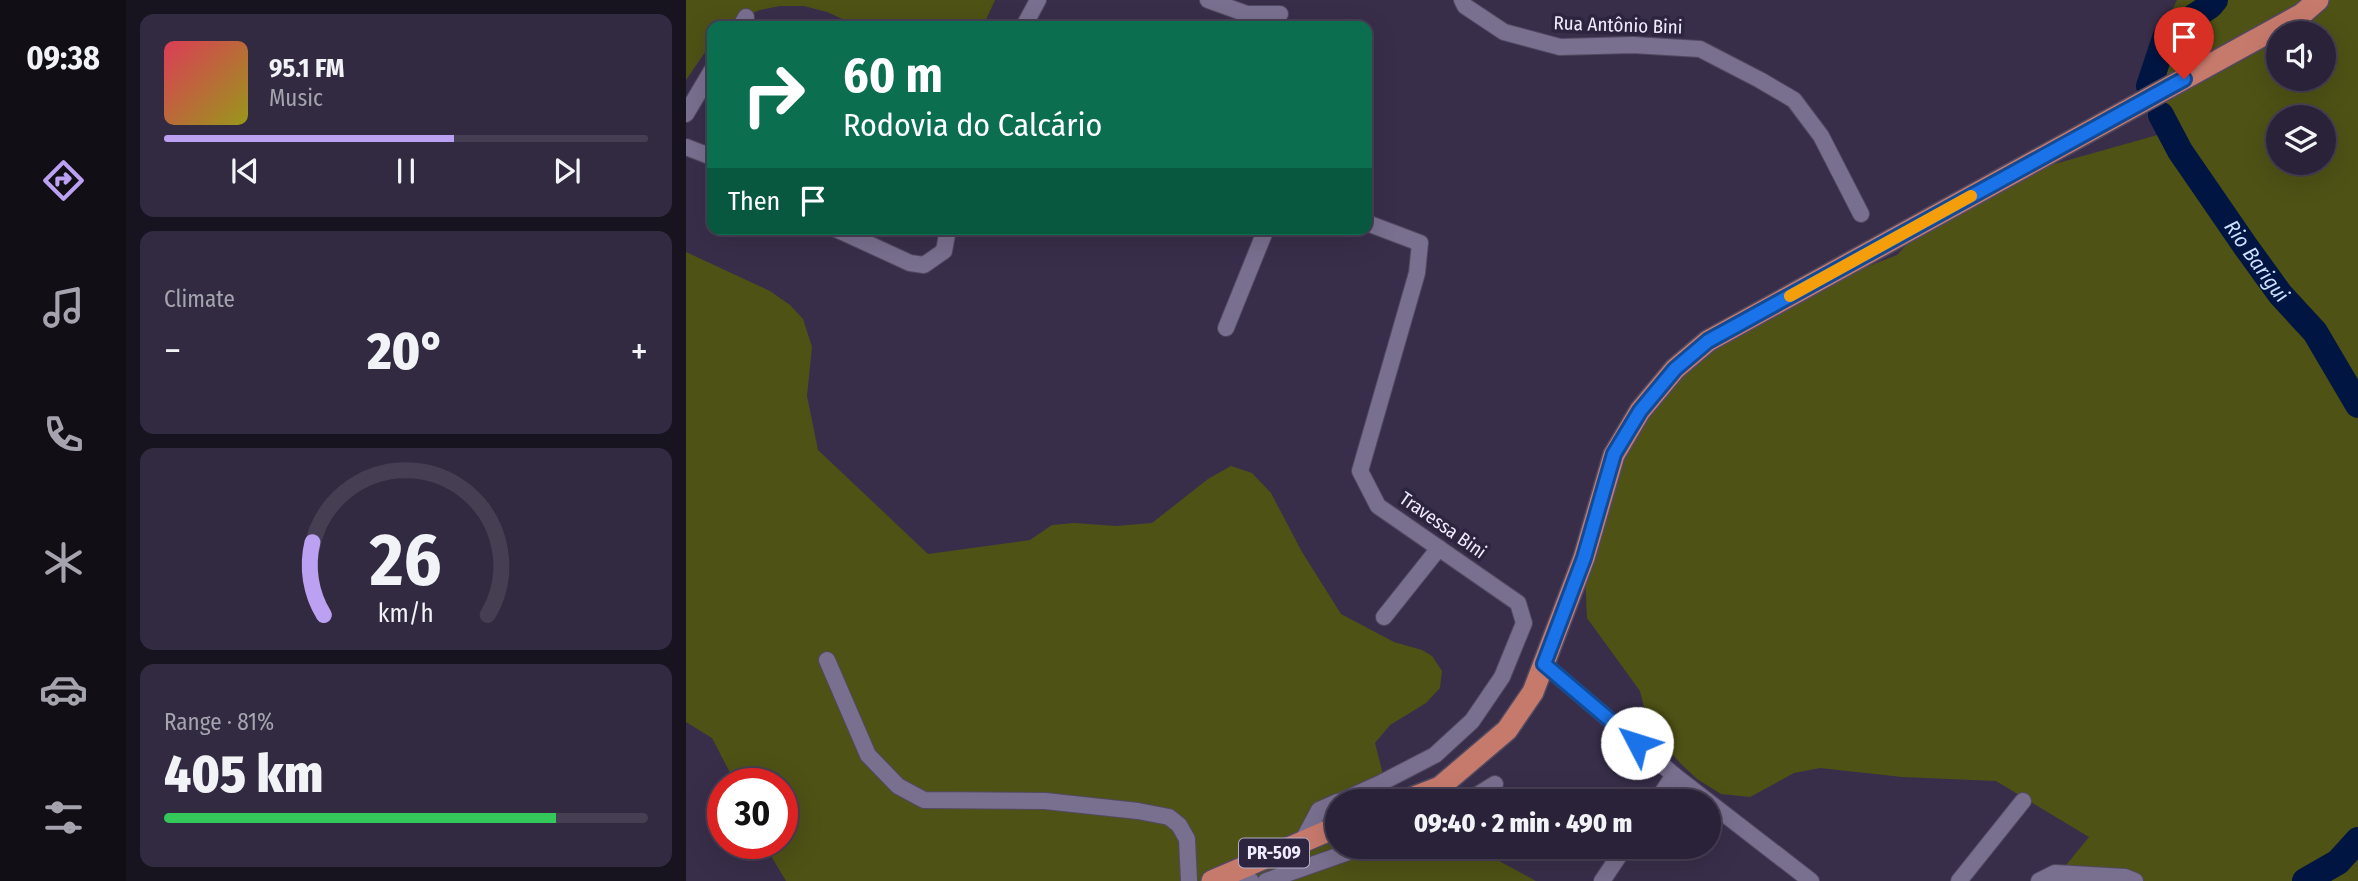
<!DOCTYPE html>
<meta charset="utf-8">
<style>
:root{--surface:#2a2238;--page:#322a40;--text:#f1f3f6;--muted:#a5a4ae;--line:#463f53;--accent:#bca0f2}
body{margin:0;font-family:"Fira Sans Condensed",sans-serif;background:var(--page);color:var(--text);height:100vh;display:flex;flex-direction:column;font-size:26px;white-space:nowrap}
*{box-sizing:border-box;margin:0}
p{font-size:23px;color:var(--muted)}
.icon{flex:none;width:38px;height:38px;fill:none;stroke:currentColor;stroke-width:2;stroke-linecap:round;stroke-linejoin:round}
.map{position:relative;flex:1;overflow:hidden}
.details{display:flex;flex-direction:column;gap:14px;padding:14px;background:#17131f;width:560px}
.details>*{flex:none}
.hud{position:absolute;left:21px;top:21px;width:665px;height:214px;border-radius:14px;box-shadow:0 7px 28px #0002,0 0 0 2px var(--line);background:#0b6e4f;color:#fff;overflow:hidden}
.controls{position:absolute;left:1580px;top:21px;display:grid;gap:14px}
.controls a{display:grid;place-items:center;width:70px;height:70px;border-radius:50%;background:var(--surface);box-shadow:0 7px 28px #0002,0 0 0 2px var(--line);font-size:35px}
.speed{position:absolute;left:21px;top:768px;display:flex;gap:14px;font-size:35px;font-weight:700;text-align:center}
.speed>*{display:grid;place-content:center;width:91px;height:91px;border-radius:50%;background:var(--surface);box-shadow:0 7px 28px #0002,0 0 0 2px var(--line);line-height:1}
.speed .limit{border:10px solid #d22;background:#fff;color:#111}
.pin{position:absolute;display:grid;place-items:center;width:60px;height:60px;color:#fff;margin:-72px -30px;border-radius:50% 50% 50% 0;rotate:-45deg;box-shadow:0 0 7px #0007}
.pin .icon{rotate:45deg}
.me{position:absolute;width:77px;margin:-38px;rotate:310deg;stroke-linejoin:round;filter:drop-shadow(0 0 5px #0008)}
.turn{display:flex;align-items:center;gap:24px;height:147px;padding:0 21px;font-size:32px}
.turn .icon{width:91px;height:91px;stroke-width:2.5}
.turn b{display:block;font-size:49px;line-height:60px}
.then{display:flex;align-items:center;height:66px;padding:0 21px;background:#0003;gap:14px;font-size:26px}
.big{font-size:52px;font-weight:800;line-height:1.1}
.details .tile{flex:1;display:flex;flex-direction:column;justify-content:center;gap:10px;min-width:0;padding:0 24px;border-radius:14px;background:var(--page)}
.details .dial{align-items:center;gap:0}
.dial svg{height:182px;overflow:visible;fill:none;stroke:var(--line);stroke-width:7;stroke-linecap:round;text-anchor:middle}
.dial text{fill:var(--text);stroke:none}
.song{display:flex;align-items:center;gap:21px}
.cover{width:84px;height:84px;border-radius:10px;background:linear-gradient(135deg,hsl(350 70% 55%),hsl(60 70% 35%))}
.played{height:7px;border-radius:4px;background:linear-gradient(90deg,var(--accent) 60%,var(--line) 60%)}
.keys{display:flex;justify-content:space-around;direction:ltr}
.heat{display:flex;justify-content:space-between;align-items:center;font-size:38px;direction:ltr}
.charge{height:10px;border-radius:5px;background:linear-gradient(90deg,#34c759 81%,var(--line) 0)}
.trip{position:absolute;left:639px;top:789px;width:396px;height:70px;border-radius:35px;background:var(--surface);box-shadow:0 7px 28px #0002,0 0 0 2px var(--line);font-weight:800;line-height:70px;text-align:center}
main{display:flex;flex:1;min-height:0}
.menu{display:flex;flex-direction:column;width:126px;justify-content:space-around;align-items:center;background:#110e16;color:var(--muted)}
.menu .icon{width:49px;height:49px}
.menu .selected{color:var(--accent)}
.menu b{font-size:32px;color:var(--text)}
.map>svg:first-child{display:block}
</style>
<main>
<nav class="menu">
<b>09:38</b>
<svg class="icon selected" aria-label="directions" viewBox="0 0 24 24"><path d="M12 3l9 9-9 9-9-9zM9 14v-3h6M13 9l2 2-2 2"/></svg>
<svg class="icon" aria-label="music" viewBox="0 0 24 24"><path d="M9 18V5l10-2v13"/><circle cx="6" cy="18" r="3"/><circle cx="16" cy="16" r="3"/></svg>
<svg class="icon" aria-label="phone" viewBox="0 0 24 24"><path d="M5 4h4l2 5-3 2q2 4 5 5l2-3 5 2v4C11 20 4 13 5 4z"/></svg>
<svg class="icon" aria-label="climate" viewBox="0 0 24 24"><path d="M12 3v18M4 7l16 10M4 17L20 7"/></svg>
<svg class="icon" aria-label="car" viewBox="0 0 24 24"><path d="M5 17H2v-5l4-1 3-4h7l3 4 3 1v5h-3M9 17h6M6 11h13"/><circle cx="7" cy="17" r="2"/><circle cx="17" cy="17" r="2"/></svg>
<svg class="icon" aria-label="filters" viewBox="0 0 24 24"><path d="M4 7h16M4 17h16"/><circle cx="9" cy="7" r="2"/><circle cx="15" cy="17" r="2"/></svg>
</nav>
<section class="details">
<div class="tile">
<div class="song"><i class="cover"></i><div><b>95.1 FM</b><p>Music</p></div></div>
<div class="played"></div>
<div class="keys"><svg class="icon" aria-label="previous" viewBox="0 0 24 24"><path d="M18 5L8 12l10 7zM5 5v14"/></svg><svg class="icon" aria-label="pause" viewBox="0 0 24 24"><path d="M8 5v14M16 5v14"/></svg><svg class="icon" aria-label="next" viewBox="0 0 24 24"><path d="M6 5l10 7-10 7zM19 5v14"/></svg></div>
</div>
<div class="tile"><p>Climate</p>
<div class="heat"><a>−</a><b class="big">20°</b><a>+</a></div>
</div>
<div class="tile dial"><svg viewBox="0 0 100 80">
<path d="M14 69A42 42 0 1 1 86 69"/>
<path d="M14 69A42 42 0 0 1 9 37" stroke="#bca0f2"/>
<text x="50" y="56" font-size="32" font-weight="700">26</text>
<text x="50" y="72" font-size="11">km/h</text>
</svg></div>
<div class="tile"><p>Range · 81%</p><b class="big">405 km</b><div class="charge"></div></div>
</section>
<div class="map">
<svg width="1672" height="881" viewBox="0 0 1672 881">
<rect width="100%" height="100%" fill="#382e4a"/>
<g fill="#4f5215" fill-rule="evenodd">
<polygon points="0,0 309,0 297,26 172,26 141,12 118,6 94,6 74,10 53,19 44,26 26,26 26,42 0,80"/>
<path d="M 1491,0 L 1672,0 L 1672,881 L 1367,881 L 1403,837 L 1310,781 L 1216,777 L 1134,768 L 1108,773 L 1064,797 L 1035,794 L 1011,779 L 993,762 L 969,733 L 960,715 L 954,691 L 901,618 L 899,572 L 939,445 L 1009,360 L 1170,271 L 1211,255 L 1233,231 L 1343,168 L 1365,165 L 1482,132 L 1475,35 ZM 1592,33 L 1638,33 L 1638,79 L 1592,79 ZM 1592,117 L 1638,117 L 1638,163 L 1592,163 Z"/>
<polygon points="0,252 84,291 104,305 117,319 126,347 121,396 132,450 242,554 344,540 366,525 388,523 430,526 466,523 522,479 545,466 566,473 585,493 616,552 655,614 708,642 736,650 746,656 756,671 754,688 740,703 704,725 689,743 702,794 713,801 651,802 651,847 787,847 850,881 100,881 78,844 96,844 96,784 50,784 26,738 0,722"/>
</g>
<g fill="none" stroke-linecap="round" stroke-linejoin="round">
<g stroke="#001541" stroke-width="26">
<polyline points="1463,86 1480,35 1524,6 1529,0"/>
<path id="s1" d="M 1475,115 L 1494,151 L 1560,247 L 1594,294 L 1629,332 L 1672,405"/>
<polyline points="1619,881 1652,862 1672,840"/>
</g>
<g stroke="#514960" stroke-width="18">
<g id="street">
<polyline points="522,0 561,14 594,14"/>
<polyline points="776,0 779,6 818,32 874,47 947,45 1014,49 1074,80 1108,100 1135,136 1175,214"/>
<polyline points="55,26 60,17"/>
<polyline points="338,26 352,0"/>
<polyline points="0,114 26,70"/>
<polyline points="0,147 26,157"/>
<polyline points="150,229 224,263 238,265 258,251 262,229"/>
<polyline points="540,328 580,229"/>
<polyline points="698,617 753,548"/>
<polyline points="141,660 182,755 212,786 238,800 359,801 452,811 483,817 493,825 501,839 503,881"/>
<polyline points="858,664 988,775 1125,881"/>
<polyline points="653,802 695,783 749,755 786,721 816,677 838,623 832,603 692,506 674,471 731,273 734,243 681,223"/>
<polyline points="780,802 809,784"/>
<polyline points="970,802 988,775"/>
<polyline points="617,840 633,810 651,802"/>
<polyline points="541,874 565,881"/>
<polyline points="580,881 677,847"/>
<polyline points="916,881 939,847"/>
<polyline points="1273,881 1337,801"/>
<polyline points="1353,881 1369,873 1439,877 1449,881"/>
</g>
</g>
<g stroke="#514960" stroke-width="24">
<g id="primary">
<polyline points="715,802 754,787 821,730 847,692 898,558 928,455 954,411 989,369 1022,341 1616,14 1632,0"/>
<polyline points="526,881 651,827"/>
</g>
</g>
<use href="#street" stroke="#796f8f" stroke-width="16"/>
<use href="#primary" stroke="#c67a6c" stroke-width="21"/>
</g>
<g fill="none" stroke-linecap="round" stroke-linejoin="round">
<g stroke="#114b97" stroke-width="18">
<polyline id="route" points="951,743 858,664 898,558 928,454 954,411 989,369 1022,341 1498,79"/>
</g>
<use href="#route" stroke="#1a73e8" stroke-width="12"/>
<polyline stroke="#f59e0b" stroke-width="12" points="1104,296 1285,196"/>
</g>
<g text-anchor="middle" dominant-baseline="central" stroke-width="7" stroke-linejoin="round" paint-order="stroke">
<rect fill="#2d243f" stroke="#b6afc4" stroke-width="2" x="553" y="838.5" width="70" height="29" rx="5"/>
<g font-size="18" font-weight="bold" fill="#f0ebfd">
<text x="588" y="853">PR-509</text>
</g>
<g font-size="19" fill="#f0ebfd" stroke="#2d243f">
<text transform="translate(932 25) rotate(2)">Rua Antônio Bini</text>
<text transform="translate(757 525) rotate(35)">Travessa Bini</text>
</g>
<g font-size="21" font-style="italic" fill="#cbdffe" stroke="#2d243f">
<text stroke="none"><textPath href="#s1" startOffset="175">Rio Barigui</textPath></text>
</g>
</g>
</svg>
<div class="controls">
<a><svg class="icon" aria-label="sound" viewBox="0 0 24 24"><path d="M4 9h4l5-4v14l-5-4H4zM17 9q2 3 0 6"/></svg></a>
<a><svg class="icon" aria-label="layers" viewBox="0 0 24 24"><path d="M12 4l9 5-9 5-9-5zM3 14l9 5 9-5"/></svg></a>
</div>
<div class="speed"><div class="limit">30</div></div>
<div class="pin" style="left:1498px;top:79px;background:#d93025"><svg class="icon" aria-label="arrive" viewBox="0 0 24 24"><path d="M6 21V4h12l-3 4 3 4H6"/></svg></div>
<svg class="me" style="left:951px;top:743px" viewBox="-20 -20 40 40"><circle r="19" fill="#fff"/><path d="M0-13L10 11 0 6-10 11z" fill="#1a73e8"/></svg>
<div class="trip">09:40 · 2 min · 490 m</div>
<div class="hud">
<div class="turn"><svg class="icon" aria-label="right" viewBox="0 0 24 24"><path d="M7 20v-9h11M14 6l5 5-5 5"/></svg><div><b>60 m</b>Rodovia do Calcário</div></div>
<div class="then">Then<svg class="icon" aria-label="arrive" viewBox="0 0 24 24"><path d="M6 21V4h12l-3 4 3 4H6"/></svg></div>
</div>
</div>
</main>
